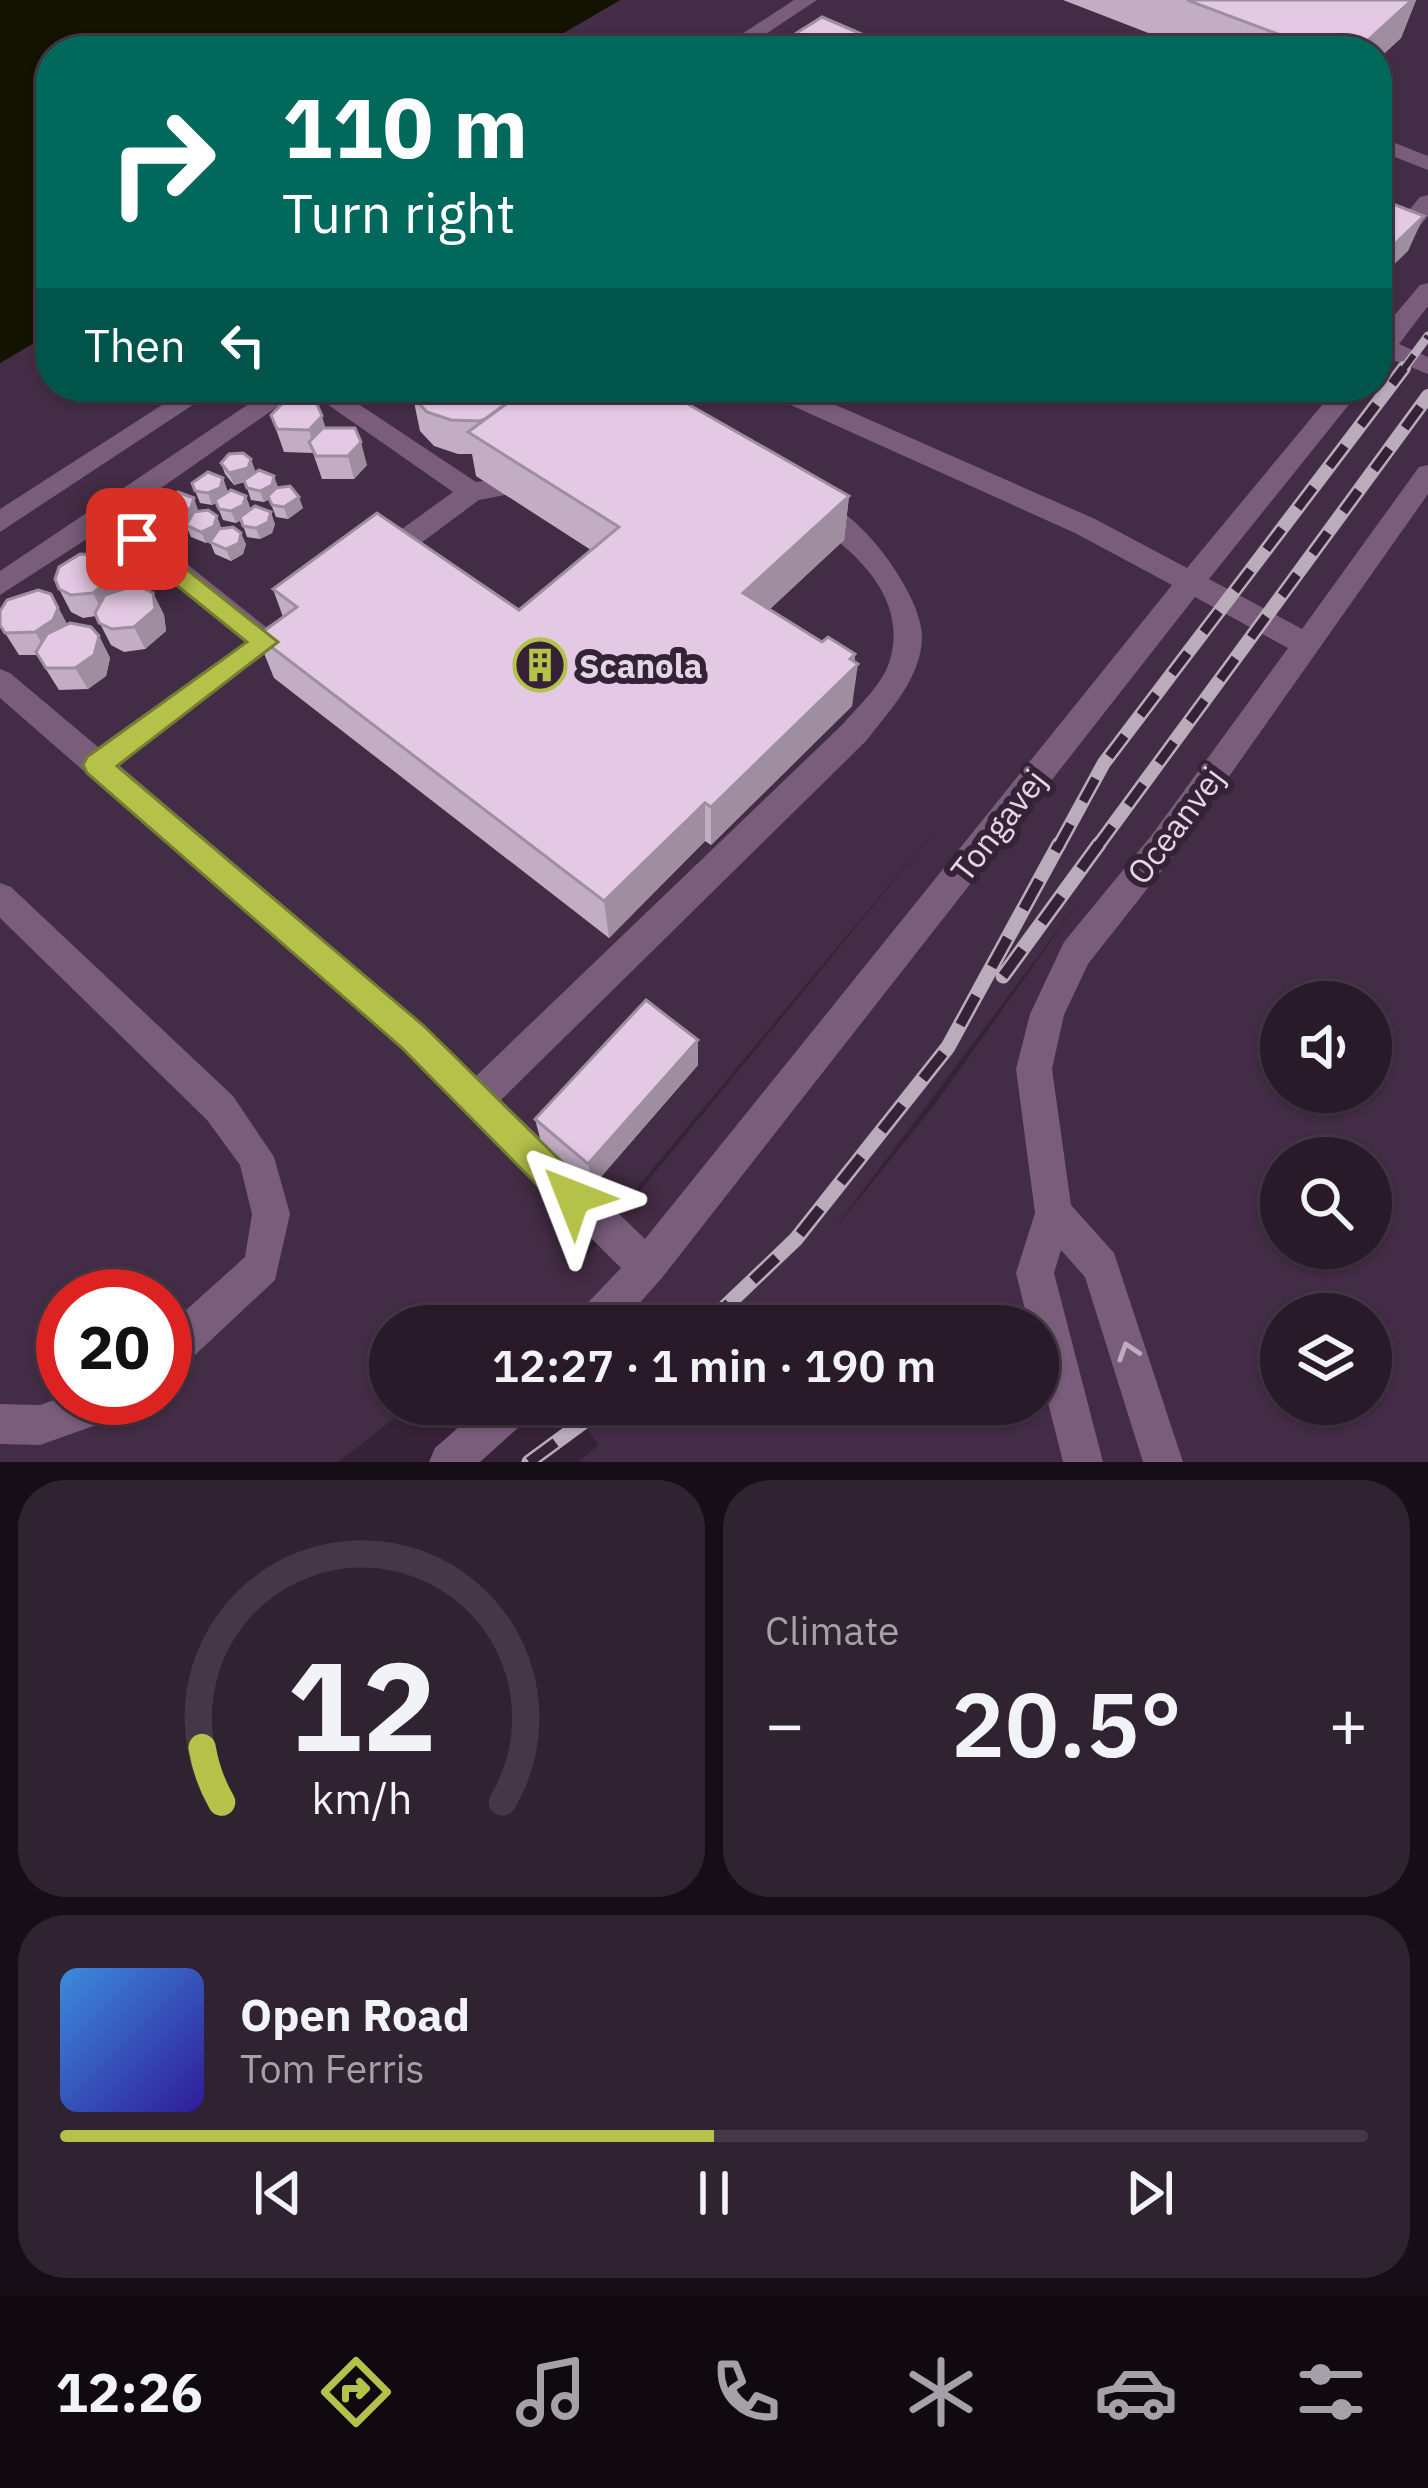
<!DOCTYPE html>
<meta charset="utf-8">
<style>
:root{--surface:#281a29;--page:#302331;--text:#f1f3f6;--muted:#a5a1a8;--line:#443846;--accent:#b4c24a}
body{margin:0;font-family:"IBM Plex Sans",sans-serif;background:var(--page);color:var(--text);height:100vh;display:flex;flex-direction:column;font-size:45px;white-space:nowrap}
*{box-sizing:border-box;margin:0}
p{font-size:39px;color:var(--muted)}
.icon{flex:none;width:66px;height:66px;fill:none;stroke:currentColor;stroke-width:2;stroke-linecap:round;stroke-linejoin:round}
.map{position:relative;height:1462px;overflow:hidden}
.drawer{display:flex;flex-direction:column;gap:18px;padding:18px;background:#160e17;flex:1}
.drawer>*{flex:none}
.guide{position:absolute;left:36px;top:36px;width:1356px;height:366px;border-radius:48px;box-shadow:0 3px 9px #0004,0 0 0 3px var(--line);background:#00695c;color:#fff;overflow:hidden}
.tools{position:absolute;left:1260px;top:981px;display:grid;gap:24px}
.tools a{display:grid;place-items:center;width:132px;height:132px;border-radius:50%;background:var(--surface);box-shadow:0 3px 9px #0004,0 0 0 3px var(--line);font-size:60px}
.speed{position:absolute;left:36px;top:1269px;display:flex;gap:24px;font-size:60px;font-weight:700;text-align:center}
.speed>*{display:grid;place-content:center;width:156px;height:156px;border-radius:50%;background:var(--surface);box-shadow:0 3px 9px #0004,0 0 0 3px var(--line);line-height:1}
.speed .limit{border:18px solid #d22;background:#fff;color:#111}
.pin{position:absolute;display:grid;place-items:center;width:102px;height:102px;color:#fff;margin:-51px;border-radius:24px;box-shadow:0 6px 18px #0006}
.me{position:absolute;width:132px;margin:-66px;rotate:315deg;stroke-linejoin:round;filter:drop-shadow(0 0 9px #0008)}
.turn{display:flex;align-items:center;gap:42px;height:252px;padding:0 48px;font-size:54px}
.turn .icon{width:156px;height:156px;stroke-width:2.5}
.turn b{display:block;font-size:84px;line-height:102px}
.then{display:flex;align-items:center;height:114px;padding:0 48px;background:#0003;gap:24px;font-size:45px}
.big{font-size:90px;font-weight:600;line-height:1.1}
.drawer .widget{flex:1;display:flex;flex-direction:column;justify-content:center;gap:18px;min-width:0;padding:0 42px;border-radius:48px;background:var(--page)}
.drawer .dial{align-items:center;gap:0}
.dial svg{height:312px;overflow:visible;fill:none;stroke:var(--line);stroke-width:7;stroke-linecap:round;text-anchor:middle}
.dial text{fill:var(--text);stroke:none}
.song{display:flex;align-items:center;gap:36px}
.cover{width:144px;height:144px;border-radius:18px;background:linear-gradient(135deg,hsl(210 70% 55%),hsl(250 70% 35%))}
.played{height:12px;border-radius:6px;background:linear-gradient(90deg,var(--accent) 50%,var(--line) 50%)}
.keys{display:flex;justify-content:space-around;direction:ltr}
.heat{display:flex;justify-content:space-between;align-items:center;font-size:66px;direction:ltr}
.drawer .tiles{flex:1;display:grid;gap:18px;grid-template-columns:1fr 1fr}
.widget:last-child{grid-column:span 2}
.trip{position:absolute;left:369px;top:1305px;width:690px;height:120px;border-radius:60px;background:var(--surface);box-shadow:0 3px 9px #0004,0 0 0 3px var(--line);font-weight:600;line-height:120px;text-align:center}
.dock{display:flex;height:192px;justify-content:space-around;align-items:center;background:#100a10;color:var(--muted)}
.dock .icon{width:84px;height:84px}
.dock .selected{color:var(--accent)}
.dock b{font-size:54px;color:var(--text)}
.map>svg:first-child{display:block}
</style>
<div class="map">
<svg width="1428" height="1462" viewBox="0 0 1428 1462">
<rect width="100%" height="100%" fill="#362237"/>
<path fill="#432c45" fill-rule="evenodd" d="M 620,0 L 1428,0 L 1428,1462 L 578,1462 L 599,1445 L 568,1404 L 1038,1404 L 1038,1326 L 390,1326 L 390,1404 L 412,1404 L 339,1462 L 0,1462 L 0,363 L 51,333 L 51,387 L 1377,387 L 1377,51 L 533,51 ZM 946,817 L 580,1264 L 579,1264 L 579,1257 ZM 1078,903 L 936,1103 L 838,1225 L 838,1224 ZM 1281,1002 L 1371,1002 L 1371,1092 L 1281,1092 ZM 1281,1158 L 1371,1158 L 1371,1248 L 1281,1248 ZM 63,1296 L 165,1296 L 165,1398 L 63,1398 ZM 1281,1314 L 1371,1314 L 1371,1404 L 1281,1404 Z"/>
<polygon fill="#121401" points="0,0 620,0 533,51 51,51 51,333 0,363"/>
<g fill="none" stroke-linecap="round" stroke-linejoin="round">
<g fill="#795d7b" fill-rule="evenodd">
<polygon points="794,0 817,0 740,51 716,51"/>
<polygon points="1377,136 1428,156 1428,170 1377,150"/>
<polygon points="1428,195 1428,216 1405,244 1389,244 1389,234 1420,197"/>
<polygon points="1428,283 1428,306 1399,344 1428,357 1428,374 1388,358 1377,364 1377,336 1420,285"/>
<polygon points="190,387 220,387 0,532 0,509"/>
<path d="M 274,387 L 333,387 L 476,482 L 496,479 L 509,488 L 505,495 L 479,500 L 390,566 L 370,566 L 366,559 L 370,552 L 453,492 L 304,388 L 124,514 L 266,627 L 293,611 L 307,622 L 119,765 L 424,1025 L 476,1076 L 844,723 C 859,705 881,686 889,663 C 911,595 850,547 801,514 L 797,507 L 801,500 C 845,487 922,592 922,636 C 922,677 890,710 866,741 L 501,1100 L 645,1239 L 1172,585 L 1075,533 L 764,393 L 761,387 L 795,387 L 1095,519 L 1187,568 L 1337,387 L 1363,387 L 1209,579 L 1302,629 L 1419,467 L 1428,465 L 1428,494 L 1173,856 L 1088,964 L 1064,1015 L 1052,1069 L 1071,1205 L 1114,1253 L 1183,1462 L 1143,1462 L 1085,1277 L 1061,1250 L 1054,1273 L 1103,1462 L 1063,1462 L 1038,1363 L 1038,1326 L 1029,1326 L 1016,1273 L 1035,1213 L 1016,1069 L 1030,1014 L 1064,942 L 1151,836 L 1288,648 L 1195,597 L 661,1279 L 619,1326 L 574,1326 L 579,1312 L 621,1268 L 400,1047 L 0,698 L 0,669 L 10,673 L 98,747 L 245,642 L 104,528 L 0,595 L 0,571 Z"/>
<polygon points="0,883 11,887 233,1096 274,1157 290,1214 275,1280 179,1370 165,1376 165,1329 245,1257 252,1214 240,1165 207,1120 0,918"/>
<polygon points="63,1397 139,1398 133,1412 40,1445 0,1444 0,1404 40,1405"/>
<polygon points="485,1404 535,1404 529,1418 480,1462 429,1462 435,1448"/>
</g>
<g stroke="#baacbb" stroke-width="9">
<polyline id="rail-far2" points="1402,371 1428,336"/>
</g>
<g stroke="#baacbb" stroke-width="14">
<g id="rail-far1">
<polyline points="1058,847 1104,763 1404,368"/>
<polyline points="1097,847 1428,396"/>
</g>
</g>
<g stroke="#baacbb" stroke-width="15">
<g id="rail">
<polyline points="1003,976 1099,844"/>
<polyline points="705,1326 796,1239 948,1047 1059,844"/>
<polyline points="529,1462 608,1404"/>
</g>
</g>
<use href="#rail-far2" stroke="#362237" stroke-width="6" stroke-dasharray="20" stroke-linecap="butt"/>
<use href="#rail-far1" stroke="#362237" stroke-width="9" stroke-dasharray="26" stroke-linecap="butt"/>
<use href="#rail" stroke="#362237" stroke-width="10" stroke-dasharray="33" stroke-linecap="butt"/>
</g>
<g fill="#c3adc4">
<polygon points="1063,0 1416,0 1401,38 1377,60 1377,51 1195,51"/>
<polygon points="413,397 849,496 844,540 770,609 822,642 855,654 852,706 711,845 705,841 609,938 274,678 257,636 283,617 273,589 519,610 591,550 476,476 472,454 458,454 434,446 420,431"/>
<polygon points="271,415 325,428 367,465 354,479 322,479 313,453 284,452"/>
<polygon points="251,459 254,473 278,488 303,508 288,519 276,517 269,499 264,502 251,500 245,482 234,485 225,474 221,463"/>
<polygon points="223,478 227,490 226,493 250,507 250,510 275,524 272,533 260,539 247,537 241,520 236,523 223,520 216,503 212,505 200,503 192,483"/>
<polygon points="163,502 198,510 221,528 246,544 243,554 231,561 215,554 210,542 211,541 206,543 191,537 186,525 187,523 183,525 171,523"/>
<polygon points="126,588 153,593 164,615 166,631 145,649 124,652 111,645 96,616 83,618 71,612 59,589"/>
<polygon points="68,624 99,636 110,658 106,676 88,689 59,690 37,655 19,655 0,625"/>
<polygon points="698,1040 698,1065 593,1186 541,1142 535,1119"/>
</g>
<g fill="#9f8da0">
<polygon points="1412,0 1416,0 1401,38 1377,60 1377,51 1356,51"/>
<polygon points="1424,216 1408,251 1377,281 1377,261"/>
<polygon points="322,416 329,439 316,453 309,430"/>
<polygon points="361,442 367,465 354,479 348,456"/>
<polygon points="251,459 255,470 252,479 234,485 229,473"/>
<polygon points="274,476 278,487 275,497 264,502 260,491"/>
<polygon points="223,478 227,490 224,499 212,505 208,493"/>
<polygon points="246,496 250,507 247,517 236,523 231,511"/>
<polygon points="849,496 844,540 742,635 743,593"/>
<polygon points="299,497 303,508 288,519 284,507"/>
<polygon points="194,498 198,510 195,519 183,525 178,513"/>
<polygon points="271,512 275,524 272,533 260,539 256,528"/>
<polygon points="217,516 221,527 218,537 206,543 201,532"/>
<polygon points="241,533 246,544 243,554 231,561 226,549"/>
<polygon points="115,564 126,587 104,615 93,593"/>
<polygon points="153,593 164,615 166,631 145,649 134,627"/>
<polygon points="51,594 71,631 48,654 35,632"/>
<polygon points="99,636 110,658 106,676 88,689 75,668"/>
<polygon points="855,654 853,669 858,664 852,706 711,845 711,807"/>
<polygon points="705,803 705,841 609,938 604,901"/>
<polygon points="698,1040 698,1065 593,1186 588,1164"/>
<polygon points="707,1404 713,1404 698,1416 698,1411"/>
</g>
<g fill="#e3c9e4" stroke="#9f8da0" stroke-width="3">
<polygon points="1187,0 1412,0 1356,51 1323,51"/>
<polygon points="822,17 901,51 768,51"/>
<polygon points="1393,204 1424,216 1377,261 1377,221"/>
<polygon points="411,387 529,387 485,419 480,421 451,420 427,412 413,397"/>
<polygon points="529,387 658,387 849,496 743,593 822,642 828,637 855,654 850,659 858,664 711,807 705,803 604,901 257,636 297,607 273,589 377,513 519,610 619,527 468,432"/>
<polygon points="284,402 316,402 322,416 309,430 277,429 271,415"/>
<polygon points="323,428 355,428 361,442 348,456 316,456 309,442"/>
<polygon points="243,453 251,459 248,468 229,473 221,463 229,454"/>
<polygon points="259,470 274,476 272,485 260,491 247,488 244,480"/>
<polygon points="208,472 223,478 220,488 208,493 195,491 192,483"/>
<polygon points="290,486 299,497 284,507 272,505 268,496 276,488"/>
<polygon points="231,490 246,496 243,505 231,511 219,509 215,500"/>
<polygon points="178,492 194,498 191,508 178,513 166,511 163,502"/>
<polygon points="255,506 271,512 268,522 256,528 243,526 240,517"/>
<polygon points="208,510 217,516 214,526 201,532 186,525 194,512"/>
<polygon points="233,527 241,533 239,543 226,549 210,542 219,529"/>
<polygon points="80,554 108,556 115,564 114,576 93,593 71,595 59,589 55,579 59,567"/>
<polygon points="136,585 153,593 155,609 134,627 112,629 99,623 95,613 105,595"/>
<polygon points="38,590 51,594 58,608 53,620 35,632 5,633 0,625 0,611 7,600"/>
<polygon points="70,623 91,627 99,636 94,655 75,668 46,668 36,652 47,634"/>
<polygon points="646,1000 698,1040 588,1164 535,1119"/>
<polygon points="693,1404 707,1404 698,1411"/>
</g>
<defs><path id="oneway-chevron" d="M-2-3.5L2.5 0L-2 3.5" fill="none" stroke-width="1.6" stroke-linecap="round" stroke-linejoin="round" transform="scale(3)"/></defs>
<use stroke="#bfacc0" href="#oneway-chevron" transform="translate(1128 1351) rotate(-108)"/>
<polygon fill="#b4c24a" stroke="#757e30" stroke-width="3" points="137,530 278,642 117,766 424,1026 585,1185 590,1197 585,1209 573,1214 561,1209 401,1047 87,773 83,765 87,757 247,642 128,546 124,539 128,533"/>
<defs>
<g id="building-ring" transform="scale(2.7)"><circle r="9.5" fill="#362237" stroke="#b4c24a" stroke-width="1.5"/><path d="M-4-6H4V6H1V3H-1V6H-4ZM-2.5-4.3h1.7v1.8h-1.7ZM.8-4.3h1.7v1.8H.8ZM-2.5-1h1.7V.8h-1.7ZM.8-1h1.7V.8H.8Z" fill="#b4c24a"/></g>
</defs>
<g fill-rule="evenodd">
<use href="#building-ring" x="540" y="665"/>
</g>
<g text-anchor="middle" dominant-baseline="central" stroke-width="12" stroke-linejoin="round" paint-order="stroke">
<g font-size="33" font-weight="bold" fill="#e4d7e5" stroke="#362237" text-anchor="start">
<text x="579" y="665">Scanola</text>
</g>
<g font-size="33" fill="#e4d7e5" stroke="#362237">
<text transform="translate(998 825) rotate(-52)">Tongavej</text>
<text transform="translate(1175 825) rotate(-53)">Oceanvej</text>
</g>
</g>
</svg>
<div class="tools">
<a><svg class="icon" aria-label="sound" viewBox="0 0 24 24"><path d="M4 9h4l5-4v14l-5-4H4zM17 9q2 3 0 6"/></svg></a>
<a><svg class="icon" aria-label="search" viewBox="0 0 24 24"><circle cx="10" cy="10" r="6"/><path d="M15 15l6 6"/></svg></a>
<a><svg class="icon" aria-label="layers" viewBox="0 0 24 24"><path d="M12 4l9 5-9 5-9-5zM3 14l9 5 9-5"/></svg></a>
</div>
<div class="speed"><div class="limit">20</div></div>
<div class="pin" style="left:137px;top:539px;background:#d93025"><svg class="icon" aria-label="arrive" viewBox="0 0 24 24"><path d="M6 21V4h12l-3 4 3 4H6"/></svg></div>
<svg class="me" style="left:573px;top:1197px" viewBox="-20 -20 40 40"><path d="M0-17L14 15 0 8-14 15z" fill="#b4c24a" stroke="#fff" stroke-width="4"/></svg>
<div class="trip">12:27 · 1 min · 190 m</div>
<div class="guide">
<div class="turn"><svg class="icon" aria-label="right" viewBox="0 0 24 24"><path d="M7 20v-9h11M14 6l5 5-5 5"/></svg><div><b>110 m</b>Turn right</div></div>
<div class="then">Then<svg class="icon" aria-label="left" viewBox="0 0 24 24"><path d="M17 20v-9H6M10 6l-5 5 5 5"/></svg></div>
</div>
</div>
<section class="drawer">
<div class="tiles">
<div class="widget dial"><svg viewBox="0 0 100 80">
<path d="M14 69A42 42 0 1 1 86 69"/>
<path d="M14 69A42 42 0 0 1 9 55" stroke="#b4c24a"/>
<text x="50" y="56" font-size="32" font-weight="700">12</text>
<text x="50" y="72" font-size="11">km/h</text>
</svg></div>
<div class="widget"><p>Climate</p>
<div class="heat"><a>−</a><b class="big">20.5°</b><a>+</a></div>
</div>
<div class="widget">
<div class="song"><i class="cover"></i><div><b>Open Road</b><p>Tom Ferris</p></div></div>
<div class="played"></div>
<div class="keys"><svg class="icon" aria-label="previous" viewBox="0 0 24 24"><path d="M18 5L8 12l10 7zM5 5v14"/></svg><svg class="icon" aria-label="pause" viewBox="0 0 24 24"><path d="M8 5v14M16 5v14"/></svg><svg class="icon" aria-label="next" viewBox="0 0 24 24"><path d="M6 5l10 7-10 7zM19 5v14"/></svg></div>
</div>
</div>
</section>
<nav class="dock">
<b>12:26</b>
<svg class="icon selected" aria-label="directions" viewBox="0 0 24 24"><path d="M12 3l9 9-9 9-9-9zM9 14v-3h6M13 9l2 2-2 2"/></svg>
<svg class="icon" aria-label="music" viewBox="0 0 24 24"><path d="M9 18V5l10-2v13"/><circle cx="6" cy="18" r="3"/><circle cx="16" cy="16" r="3"/></svg>
<svg class="icon" aria-label="phone" viewBox="0 0 24 24"><path d="M5 4h4l2 5-3 2q2 4 5 5l2-3 5 2v4C11 20 4 13 5 4z"/></svg>
<svg class="icon" aria-label="climate" viewBox="0 0 24 24"><path d="M12 3v18M4 7l16 10M4 17L20 7"/></svg>
<svg class="icon" aria-label="car" viewBox="0 0 24 24"><path d="M5 17H2v-5l4-1 3-4h7l3 4 3 1v5h-3M9 17h6M6 11h13"/><circle cx="7" cy="17" r="2"/><circle cx="17" cy="17" r="2"/></svg>
<svg class="icon" aria-label="filters" viewBox="0 0 24 24"><path d="M4 7h16M4 17h16"/><circle cx="9" cy="7" r="2"/><circle cx="15" cy="17" r="2"/></svg>
</nav>
